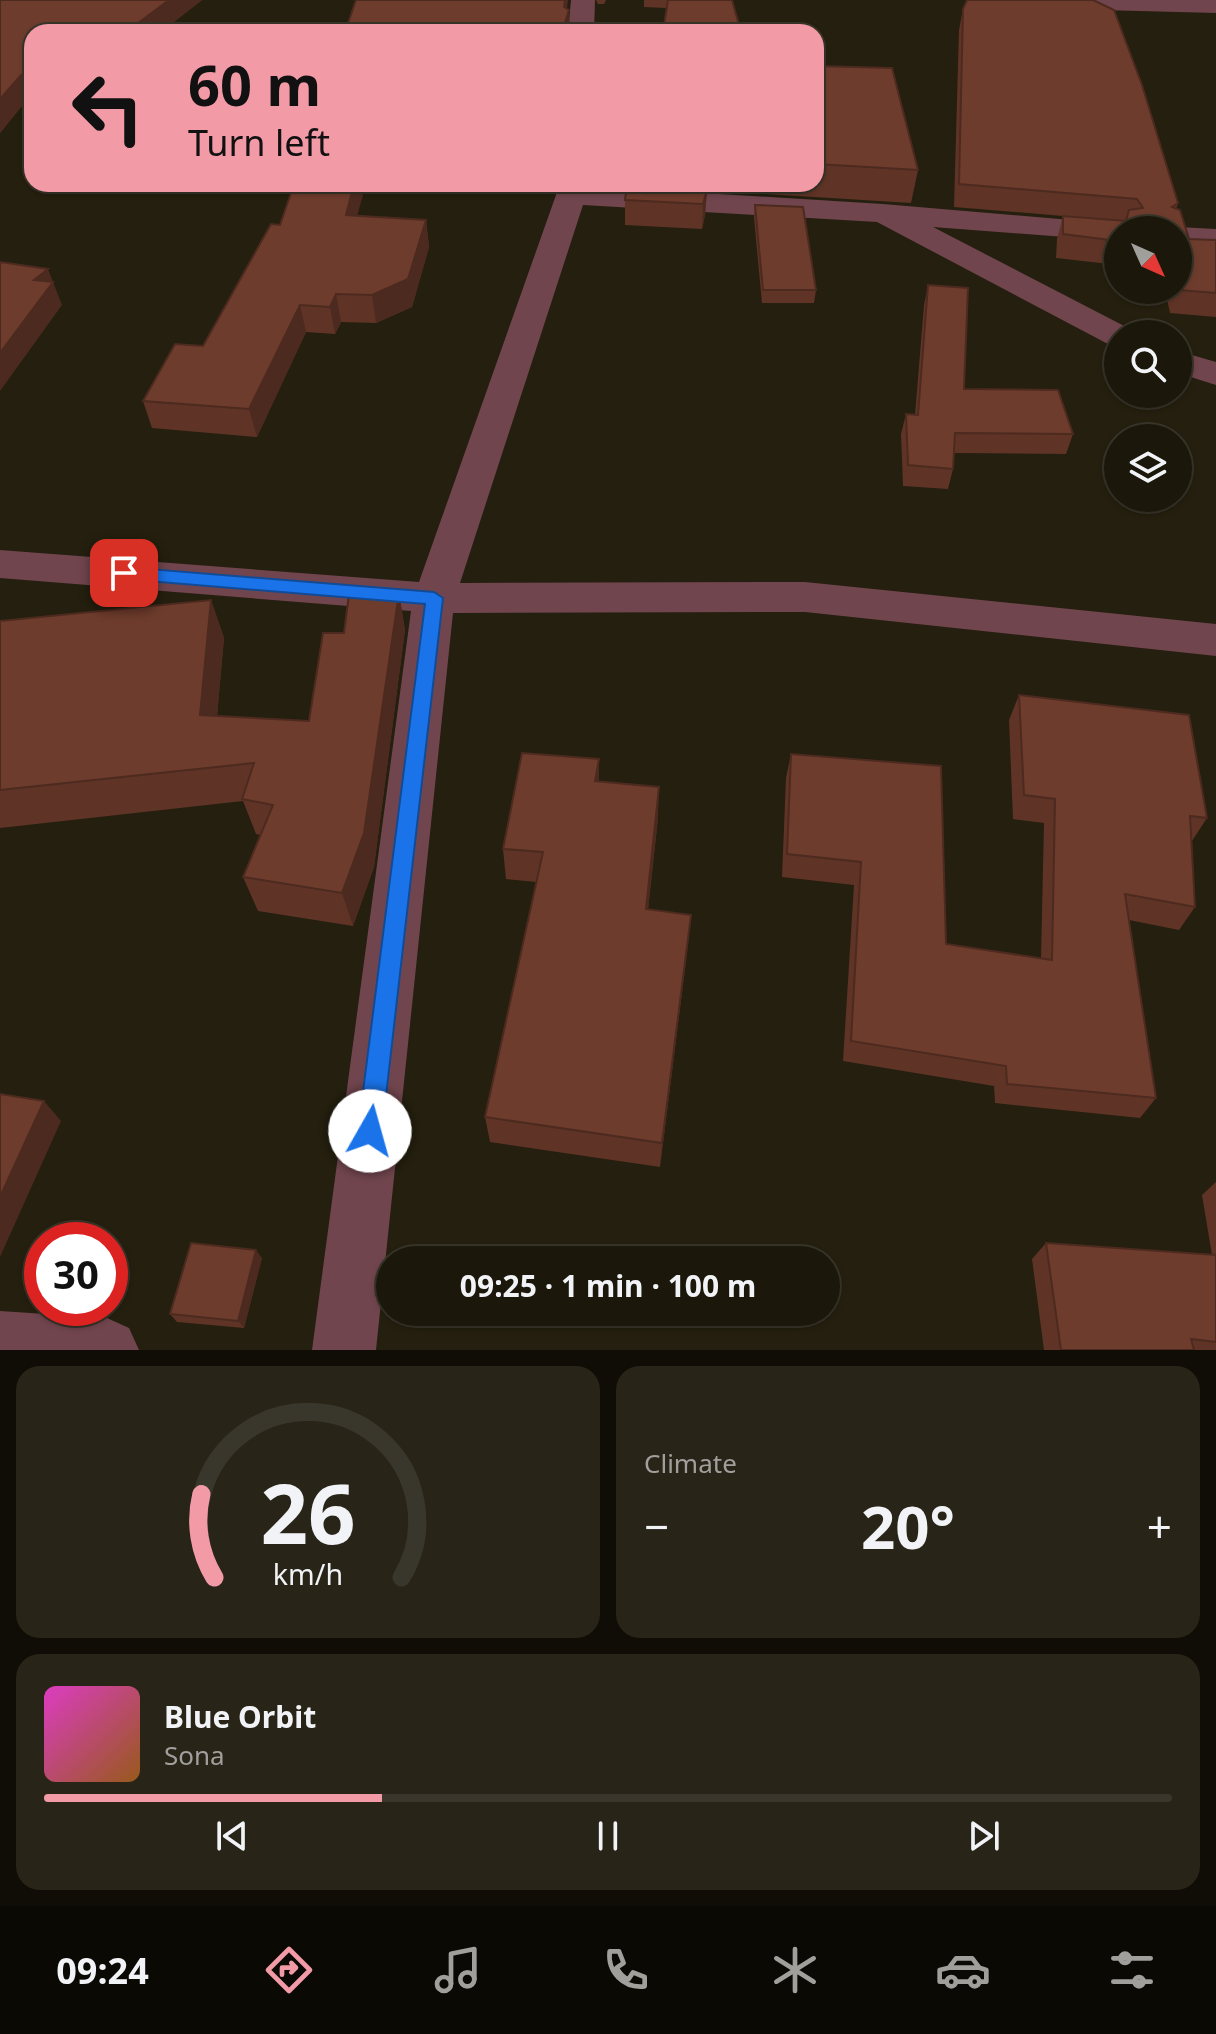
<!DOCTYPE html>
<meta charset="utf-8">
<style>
:root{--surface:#1b170a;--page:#282418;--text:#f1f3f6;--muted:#a09f9c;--line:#39362b;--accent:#f39aa7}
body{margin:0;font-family:"Noto Sans",sans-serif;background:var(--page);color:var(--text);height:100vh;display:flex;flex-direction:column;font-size:30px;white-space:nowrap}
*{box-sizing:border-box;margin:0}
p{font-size:26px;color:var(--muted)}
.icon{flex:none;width:44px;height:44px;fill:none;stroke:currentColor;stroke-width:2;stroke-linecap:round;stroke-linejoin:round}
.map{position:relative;height:1350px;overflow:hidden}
.side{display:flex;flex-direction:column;gap:16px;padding:16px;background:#0f0d06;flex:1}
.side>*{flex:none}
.top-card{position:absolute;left:24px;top:24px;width:800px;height:168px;border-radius:24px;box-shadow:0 2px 6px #0004,0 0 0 2px var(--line);background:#f39aa7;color:#111;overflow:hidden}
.needle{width:52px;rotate:135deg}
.buttons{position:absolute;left:1104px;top:216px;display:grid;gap:16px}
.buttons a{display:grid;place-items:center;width:88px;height:88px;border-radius:50%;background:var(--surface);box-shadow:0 2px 6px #0004,0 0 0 2px var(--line);font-size:40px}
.speed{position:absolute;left:24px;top:1222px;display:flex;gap:16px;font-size:40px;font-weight:700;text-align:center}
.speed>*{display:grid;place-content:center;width:104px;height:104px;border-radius:50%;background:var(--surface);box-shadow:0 2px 6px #0004,0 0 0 2px var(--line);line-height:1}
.speed .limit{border:12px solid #d22;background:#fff;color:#111}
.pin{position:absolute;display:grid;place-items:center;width:68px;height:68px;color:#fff;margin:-34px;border-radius:16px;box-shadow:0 4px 12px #0006}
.me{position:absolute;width:88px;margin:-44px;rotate:7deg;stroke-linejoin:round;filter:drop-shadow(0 0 6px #0008)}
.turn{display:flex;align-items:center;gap:28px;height:168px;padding:0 32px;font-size:36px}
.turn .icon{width:104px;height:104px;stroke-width:2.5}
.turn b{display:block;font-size:56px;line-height:68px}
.big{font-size:60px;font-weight:700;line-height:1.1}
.side .widget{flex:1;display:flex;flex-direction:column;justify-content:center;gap:12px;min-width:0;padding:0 28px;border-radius:24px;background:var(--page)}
.side .dial{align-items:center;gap:0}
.dial svg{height:208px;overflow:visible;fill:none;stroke:var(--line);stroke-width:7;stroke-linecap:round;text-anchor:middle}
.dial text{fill:var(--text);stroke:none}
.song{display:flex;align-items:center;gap:24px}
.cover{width:96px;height:96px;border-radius:12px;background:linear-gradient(135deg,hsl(310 70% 55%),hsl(30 70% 35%))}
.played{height:8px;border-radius:4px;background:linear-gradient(90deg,var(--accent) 30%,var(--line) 30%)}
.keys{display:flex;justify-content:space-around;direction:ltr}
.heat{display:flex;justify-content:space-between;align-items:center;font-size:44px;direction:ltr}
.side .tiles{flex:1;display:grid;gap:16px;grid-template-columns:1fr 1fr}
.widget:last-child{grid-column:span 2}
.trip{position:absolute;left:376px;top:1246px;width:464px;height:80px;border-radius:40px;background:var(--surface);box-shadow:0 2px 6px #0004,0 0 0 2px var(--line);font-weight:700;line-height:80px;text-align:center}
.menu{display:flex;height:128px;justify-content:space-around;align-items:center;background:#0b0904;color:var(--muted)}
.menu .icon{width:56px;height:56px}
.menu .on{color:var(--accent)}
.menu b{font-size:36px;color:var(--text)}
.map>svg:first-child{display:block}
</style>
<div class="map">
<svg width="1216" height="1350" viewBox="0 0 1216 1350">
<rect width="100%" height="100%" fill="#241f0e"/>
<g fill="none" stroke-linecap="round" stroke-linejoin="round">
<g fill="#71454e" fill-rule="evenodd">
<polygon points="571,0 595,0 594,32 568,32"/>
<polygon points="971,0 1216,0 1216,13 983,7 974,5"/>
<polygon points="557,184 883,204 1129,225 1132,230 1118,230 1118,241 933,227 1130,329 1134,334 1118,334 1118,346 1106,343 877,222 583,205 460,583 805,582 1216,624 1216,656 805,612 453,613 376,1350 312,1350 411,611 0,578 0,550 419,582 556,195"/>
<polygon points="1178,227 1216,229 1216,247 1178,245 1178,230 1167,230"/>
<polygon points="1178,351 1216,362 1216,385 1178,373"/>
<polygon points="0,1311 107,1318 129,1328 139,1350 0,1350"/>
</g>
</g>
<g fill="#5f3426">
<polygon points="0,0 202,0 161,32 32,32 32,98 29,97 0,133"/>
<polygon points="596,0 606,0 604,4 598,4"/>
<polygon points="644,0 732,0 666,8 644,7"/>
<polygon points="963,9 1178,203 1176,209 1189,239 1216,240 1216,317 1170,313 1165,290 1178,290 1178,230 1118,230 1118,265 1056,258 1057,239 1063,216 954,207 959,30"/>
<polygon points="816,66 918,170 911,203 752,193 751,184 816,184"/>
<polygon points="629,184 713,184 712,190 707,190 705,215 702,229 625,225 625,200"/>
<polygon points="755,205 816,290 814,303 762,303 754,218"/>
<polygon points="357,216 426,220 429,247 412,307 376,323 341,322 335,334 306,332 257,437 152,428 143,401 203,346 280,225"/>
<polygon points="928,285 964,389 1073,434 1066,454 954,453 953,469 948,489 903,486 901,434 906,414 915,415 924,305"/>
<polygon points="399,593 405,630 374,867 353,926 258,911 243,877 261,835 256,834 243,801 0,828 0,621 211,600 224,638 217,716 309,721 344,633"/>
<polygon points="1019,695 1207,818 1192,841 1195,907 1179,930 1129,920 1156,1098 1140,1118 995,1103 994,1086 843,1061 854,885 782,877 786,778 791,754 946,944 1041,958 1044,823 1013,819 1009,720"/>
<polygon points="599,759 599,782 658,818 648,909 688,944 660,1167 490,1142 485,1117 536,882 506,879 503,849"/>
<polygon points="1216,1182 1216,1350 1044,1350 1032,1259 1046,1243 1212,1255 1202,1195"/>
<polygon points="262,1258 244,1328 177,1322 170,1314"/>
</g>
<g fill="#4d2a1f">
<polygon points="169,0 202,0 161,32 126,32"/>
<polygon points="565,0 568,0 566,18 569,10 570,32 562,32"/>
<polygon points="21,75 29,97 0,133 0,99"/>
<polygon points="354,184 366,184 350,242 346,215"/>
<polygon points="707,190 705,215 702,229 703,204"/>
<polygon points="426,220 429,247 412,307 376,323 372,295"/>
<polygon points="48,269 62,305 0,391 0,353 34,280"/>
<polygon points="336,294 341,322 335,334 330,307"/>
<polygon points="300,305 306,332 257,437 249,409"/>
<polygon points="399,593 405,630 374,867 353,926 342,893"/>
<polygon points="211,600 224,638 214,751 200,715"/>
<polygon points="599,759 599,791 595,781"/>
<polygon points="659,787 658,818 645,939 646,909"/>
<polygon points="691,915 688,944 660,1167 662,1143"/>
<polygon points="44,1101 61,1121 0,1257 0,1197"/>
<polygon points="256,1250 262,1258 244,1328 238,1321"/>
</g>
<g fill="#6e3c2c" stroke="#4d2a1f" stroke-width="2">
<polygon points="0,0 169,0 126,32 32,32 32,77 21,75 0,99"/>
<polygon points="356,0 565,0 564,7 569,10 562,32 345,32"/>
<polygon points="668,0 732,0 741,32 663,32"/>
<polygon points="967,0 1093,0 1114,10 1142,85 1178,203 1172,207 1180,210 1189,239 1216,240 1216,293 1179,290 1178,230 1118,230 1118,241 1063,234 1063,216 1126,221 1129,210 1143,208 1137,199 959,184 963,9"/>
<polygon points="816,66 892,68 918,170 816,164"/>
<polygon points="294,184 354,184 346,215 426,220 408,279 372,295 336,294 330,307 300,305 249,409 143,401 175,344 203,346 271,224 280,225"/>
<polygon points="627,185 707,190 703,204 625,200"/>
<polygon points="755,205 803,207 816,290 763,290"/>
<polygon points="0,262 48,269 34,280 53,282 0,353"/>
<polygon points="928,285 968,288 964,389 1058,390 1073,434 955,433 953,469 908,465 906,414 918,415"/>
<polygon points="399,593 364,833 342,893 243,877 273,805 242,799 254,763 0,790 0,621 211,600 200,715 309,721 323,633 344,633 349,594"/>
<polygon points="1019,695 1189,715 1207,818 1190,816 1195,907 1125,894 1156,1098 1007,1084 1006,1066 851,1041 861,862 787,854 791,754 941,766 946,944 1052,960 1055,799 1024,795"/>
<polygon points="522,753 599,759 595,781 659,787 646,909 691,915 662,1143 485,1117 543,852 503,849"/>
<polygon points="0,1094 44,1101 0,1197"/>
<polygon points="191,1243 256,1250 238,1321 170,1314"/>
<polygon points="1046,1243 1216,1255 1216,1342 1191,1339 1194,1350 1061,1350"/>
</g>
<polygon fill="#1a73e8" stroke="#114b97" stroke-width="2" points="124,567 434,592 443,598 382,1131 378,1139 370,1143 362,1139 358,1131 425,604 124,579 116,573"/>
</svg>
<div class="buttons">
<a><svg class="needle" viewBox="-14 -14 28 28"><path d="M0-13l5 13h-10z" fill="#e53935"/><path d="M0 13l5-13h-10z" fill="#a09f9c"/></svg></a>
<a><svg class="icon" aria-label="search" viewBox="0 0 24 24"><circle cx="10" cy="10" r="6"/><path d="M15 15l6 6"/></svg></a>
<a><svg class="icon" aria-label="layers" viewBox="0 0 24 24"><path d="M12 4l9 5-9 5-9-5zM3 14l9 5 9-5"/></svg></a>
</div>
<div class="speed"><div class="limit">30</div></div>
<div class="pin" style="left:124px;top:573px;background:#d93025"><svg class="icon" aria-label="arrive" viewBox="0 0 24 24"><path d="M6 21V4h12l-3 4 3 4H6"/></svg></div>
<svg class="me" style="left:370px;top:1131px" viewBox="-20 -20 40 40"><circle r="19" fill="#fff"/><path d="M0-13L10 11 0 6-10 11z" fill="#1a73e8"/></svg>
<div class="trip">09:25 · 1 min · 100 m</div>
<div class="top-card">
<div class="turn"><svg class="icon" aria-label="left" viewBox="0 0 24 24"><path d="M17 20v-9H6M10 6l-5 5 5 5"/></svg><div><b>60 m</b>Turn left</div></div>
</div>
</div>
<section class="side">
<div class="tiles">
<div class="widget dial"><svg viewBox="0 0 100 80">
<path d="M14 69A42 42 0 1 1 86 69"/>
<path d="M14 69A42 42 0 0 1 9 37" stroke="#f39aa7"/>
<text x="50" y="56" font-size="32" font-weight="700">26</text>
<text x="50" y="72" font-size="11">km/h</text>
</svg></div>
<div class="widget"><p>Climate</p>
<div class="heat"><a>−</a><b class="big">20°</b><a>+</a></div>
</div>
<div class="widget">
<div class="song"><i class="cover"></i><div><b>Blue Orbit</b><p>Sona</p></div></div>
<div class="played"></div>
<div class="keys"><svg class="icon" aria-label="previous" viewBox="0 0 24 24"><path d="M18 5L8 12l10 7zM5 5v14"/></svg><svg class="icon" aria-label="pause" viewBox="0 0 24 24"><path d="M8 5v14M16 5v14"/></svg><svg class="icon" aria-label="next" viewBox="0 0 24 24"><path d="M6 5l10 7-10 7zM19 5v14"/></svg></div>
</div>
</div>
</section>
<nav class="menu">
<b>09:24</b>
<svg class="icon on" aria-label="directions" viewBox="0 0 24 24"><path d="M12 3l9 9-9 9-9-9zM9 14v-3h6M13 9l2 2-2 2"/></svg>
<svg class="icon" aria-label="music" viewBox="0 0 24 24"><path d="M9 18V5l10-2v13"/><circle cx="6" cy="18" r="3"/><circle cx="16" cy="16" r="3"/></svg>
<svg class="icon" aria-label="phone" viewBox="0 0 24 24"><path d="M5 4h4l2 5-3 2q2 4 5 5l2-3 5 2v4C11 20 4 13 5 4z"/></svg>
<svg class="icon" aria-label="climate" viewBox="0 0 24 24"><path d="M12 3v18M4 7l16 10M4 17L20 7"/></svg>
<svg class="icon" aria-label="car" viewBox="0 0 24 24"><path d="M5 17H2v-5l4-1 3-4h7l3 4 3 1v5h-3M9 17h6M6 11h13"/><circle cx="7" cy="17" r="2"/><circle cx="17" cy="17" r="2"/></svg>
<svg class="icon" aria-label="filters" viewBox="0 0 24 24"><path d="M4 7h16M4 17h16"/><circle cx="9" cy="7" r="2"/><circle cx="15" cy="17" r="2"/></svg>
</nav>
